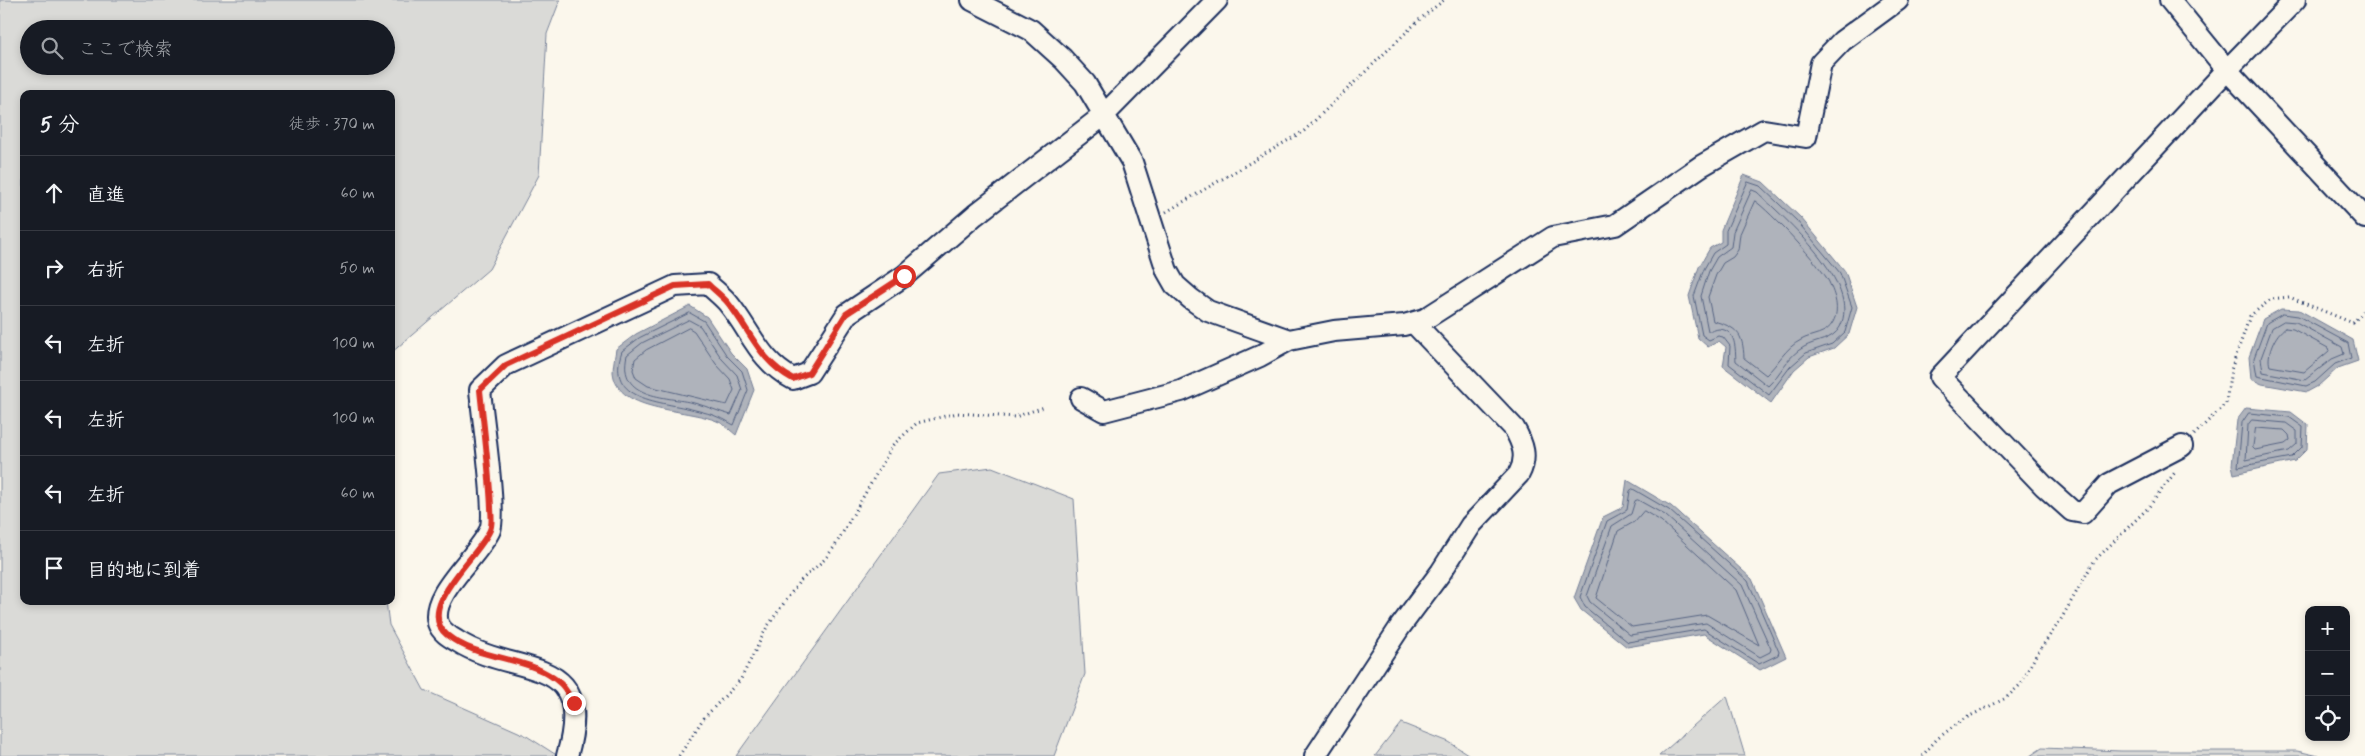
<!DOCTYPE html>
<html lang="ja">
<meta charset="utf-8">
<style>
:root{--surface:#171b24;--page:#242831;--text:#f1f3f6;--muted:#9ea1a6;--line:#363941}
body{margin:0;font-family:Mynerve,"Klee One",sans-serif;background:var(--page);color:var(--text)}
.controls{position:absolute;right:15px;bottom:15px;display:grid;overflow:hidden;border-radius:10px;box-shadow:0 2px 8px #0003}
.controls button{width:45px;height:45px;display:grid;place-items:center;padding:0;border:0;border-bottom:1px solid var(--line);background:var(--surface);color:var(--text);font:25px sans-serif}
.stop{position:absolute;width:15px;height:15px;margin:-11px;border:4px solid #d93025;border-radius:50%;background:#fff}
.stop.end{background:#d93025;border-color:#fff;box-shadow:0 1px 5px #0008}
.list{margin:0;padding:0;list-style:none}
h2{display:flex;justify-content:space-between;align-items:center;height:65px;margin:0;padding:0 20px;font-size:21px}
h2 small{font-size:16px;font-weight:400;color:var(--muted)}
.list li{display:grid;grid-template-columns:32px 1fr auto;gap:15px;align-items:center;box-sizing:border-box;height:75px;padding:0 20px;border-top:1px solid var(--line)}
.list b{display:block;font-size:19px;white-space:nowrap}
.list em{font-size:16px;font-style:normal;color:var(--muted)}
.icon{flex:none;width:28px;height:28px;fill:none;stroke:currentColor;stroke-width:2;stroke-linecap:round;stroke-linejoin:round}
.map{position:relative;flex:none;width:2365px;height:756px;overflow:hidden}
.search{position:absolute;background:var(--surface);box-shadow:0 2px 8px #0003;left:20px;top:20px;width:375px;height:55px;display:flex;align-items:center;gap:12px;box-sizing:border-box;padding:0 18px;border-radius:28px;color:var(--muted);font-size:19px}
.panel{position:absolute;background:var(--surface);box-shadow:0 2px 8px #0003;left:20px;top:90px;width:375px;height:515px;border-radius:10px}
.map>svg:first-child{display:block}
</style>
<div class="map">
<svg width="2365" height="756" viewBox="0 0 2365 756">
<rect width="100%" height="100%" fill="#fbf7ec"/>
<filter id="ink" filterUnits="userSpaceOnUse"><feTurbulence type="fractalNoise" baseFrequency=".02" numOctaves="2"/><feDisplacementMap in="SourceGraphic" scale="10" xChannelSelector="R" yChannelSelector="G"/><feConvolveMatrix kernelMatrix="1 2 1 2 8 2 1 2 1" color-interpolation-filters="sRGB"/></filter>
<g filter="url(#ink)">
<path fill="#dadad7" stroke="#7a849a" fill-rule="evenodd" d="M0 0H560L547 34 539 175 489 269 391 353V94H24V601H386L389 625 424 690 525 735 558 756H0ZM29 29H386V66H29Z
M992 467 1074 499 1085 674 1054 756H736L939 474Z
M1727 696 1745 756H1659Z
M1401 723 1449 742 1471 756H1375Z
M2042 748 2121 751H2297L2319 756H2030Z"/>
<path fill="#afb3bb" stroke="#747e96" d="M1744 175 1763 182 1801 218 1845 271 1857 307 1849 334 1834 348 1809 357 1794 370 1771 403 1723 366 1726 347 1719 341 1708 347 1698 338 1689 296 1699 267 1710 248 1721 242V230Z
M690 306 707 317 731 353 747 369 754 390 736 435C731 431 726 426 721 423 691 407 617 415 613 372 613 365 615 356 616 349L636 334Z
M2281 309 2299 310 2353 340 2358 361 2338 368 2318 386 2307 392 2262 384 2251 379 2249 357 2263 319Z
M2246 408 2291 412 2308 425 2307 449 2295 461 2234 474 2232 465 2237 420Z
M1627 480 1671 506 1752 579 1786 657 1760 670 1704 634 1627 647 1581 610 1574 598 1603 517 1623 507Z"/>
<g fill="none" stroke-linecap="round" stroke-linejoin="round">
<path stroke="#566483" stroke-width="1" d="M1748 182 1760 186 1797 221 1840 273 1852 307 1845 332 1832 344 1806 353 1790 367 1769 395 1729 364 1730 346 1723 337 1718 336 1709 340 1702 335 1694 296 1704 269 1713 253 1726 244V231Z
M1752 190 1757 192C1785 219 1862 284 1840 327 1832 341 1816 340 1804 347 1787 356 1781 374 1768 386L1736 361C1735 350 1737 330 1719 329 1715 329 1712 332 1708 331L1701 296 1709 271 1717 257 1731 247 1733 232Z
M1755 201C1770 211 1822 267 1829 282 1835 296 1840 309 1833 322 1827 335 1811 334 1801 340 1785 348 1778 364 1766 375L1744 358C1743 333 1737 327 1713 321L1708 297 1716 275 1723 263 1733 257 1738 250 1740 234Z
M690 313 704 321 727 356 742 371 748 390 734 425C729 423 725 419 720 418 712 414 703 412 695 410 662 401 604 402 622 351L639 338Z
M2283 314 2298 316 2348 343 2351 358 2335 364 2315 382 2306 386 2257 376 2254 358 2267 323Z
M689 320 700 326 722 359 737 375 742 390 731 415C719 412 707 406 694 403 665 396 617 399 627 355L642 343Z
M2284 321 2296 322 2342 347 2344 354 2332 359 2305 380 2263 372 2261 358 2272 328Z
M689 328 694 331 716 364 730 379 734 390 727 405 648 386 636 378 633 370 635 359 646 350Z
M2285 328 2293 329 2328 348 2329 351 2304 372 2270 366C2266 355 2275 334 2285 328Z
M2249 413 2289 417 2303 427 2302 447 2292 457 2238 467 2242 423Z
M2252 420 2286 423 2297 431V444L2289 451 2246 460 2248 425Z
M2256 428 2284 430 2289 435 2290 440 2285 444 2255 450 2253 448Z
M1633 489 1669 510 1748 581 1779 652 1778 655 1759 664 1704 629 1628 642 1585 607 1580 597 1607 521 1627 510 1630 491Z
M1638 500 1665 515 1742 585 1771 649 1770 652 1760 657 1706 623 1630 635 1590 602 1587 596 1612 526 1631 514 1635 501Z
M1644 511 1661 521 1736 590 1759 645 1707 615 1632 627 1596 598 1618 531 1634 522Z"/>
<defs>
<path id="street" d="M972 0 1031 30 1063 59 1085 83 1132 162 1167 271 1175 285 1191 299 1208 311 1289 340 1334 331 1404 325 1425 319 1553 237 1615 225 1701 166 1764 130 1806 137 1821 63 1842 41 1898 0
M2170 0 2227 70 2365 218
M1081 398 1104 411 1181 391 1260 356 1289 340
M2182 446 2109 484 2083 513 2072 511 2044 486 1940 377 2227 70 2295 0
M567 756C597 650 516 679 457 641 450 637 441 632 438 623 429 594 478 557 490 530 497 513 482 414 480 390L506 365 675 286 708 284C714 290 722 296 728 303 751 331 759 361 793 379L809 373 847 314 904 276 975 215 1104 115 1217 0
M1315 756 1400 627 1441 572 1471 525 1519 474C1528 457 1523 444 1514 428L1414 323"/>
</defs>
<use href="#street" stroke="#1b2f5e" stroke-width="24"/>
<path stroke="#1b2f5e" stroke-width="3" stroke-dasharray="1 4" stroke-linecap="butt" d="M1166 212 1304 131 1419 20 1444 0
M2194 435 2226 403 2231 370 2250 316 2271 299 2289 297 2353 323 2365 309
M679 756 703 719 741 679 767 627 799 582 825 559 835 546 893 445 917 423 957 413 1015 417 1044 407
M1922 756 1937 739 1962 720 2006 698 2021 684 2036 655 2060 621 2094 561 2148 508 2176 471"/>
<use href="#street" stroke="#fbf7ec" stroke-width="20"/>
</g>
</g>
<g fill="none" stroke-linecap="round" stroke-linejoin="round" filter="url(#ink)">
<path stroke="#d93025" stroke-width="6" d="M574 703C570 697 566 689 561 684 531 655 480 662 447 635 414 607 478 558 490 530 493 523 491 514 491 507 489 468 484 429 480 390L506 365 675 286 708 284C714 290 722 296 728 303 751 331 759 361 793 379L809 373 846 314 904 276"/>
</g>
</svg>
<div class="controls">
<button>+</button>
<button>−</button>
<button><svg class="icon" aria-label="locate" viewBox="0 0 24 24"><circle cx="12" cy="12" r="6"/><path d="M12 2v4M12 18v4M2 12h4M18 12h4"/></svg></button>
</div>
<div class="stop" style="left:904px;top:276px"></div>
<div class="stop end" style="left:574px;top:703px"></div>
<div class="search"><svg class="icon" aria-label="search" viewBox="0 0 24 24"><circle cx="10" cy="10" r="6"/><path d="M15 15l6 6"/></svg>ここで検索</div>
<section class="panel">
<h2>5 分<small>徒歩 · 370 m</small></h2>
<ul class="list">
<li><svg class="icon" aria-label="ahead" viewBox="0 0 24 24"><path d="M12 20V5M6 11l6-6 6 6"/></svg><div><b>直進</b></div><em>60 m</em></li>
<li><svg class="icon" aria-label="right" viewBox="0 0 24 24"><path d="M7 20v-9h11M14 6l5 5-5 5"/></svg><div><b>右折</b></div><em>50 m</em></li>
<li><svg class="icon" aria-label="left" viewBox="0 0 24 24"><path d="M17 20v-9H6M10 6l-5 5 5 5"/></svg><div><b>左折</b></div><em>100 m</em></li>
<li><svg class="icon" aria-label="left" viewBox="0 0 24 24"><path d="M17 20v-9H6M10 6l-5 5 5 5"/></svg><div><b>左折</b></div><em>100 m</em></li>
<li><svg class="icon" aria-label="left" viewBox="0 0 24 24"><path d="M17 20v-9H6M10 6l-5 5 5 5"/></svg><div><b>左折</b></div><em>60 m</em></li>
<li><svg class="icon" aria-label="arrive" viewBox="0 0 24 24"><path d="M6 21V4h12l-3 4 3 4H6"/></svg><div><b>目的地に到着</b></div></li>
</ul>
</section>
</div>
